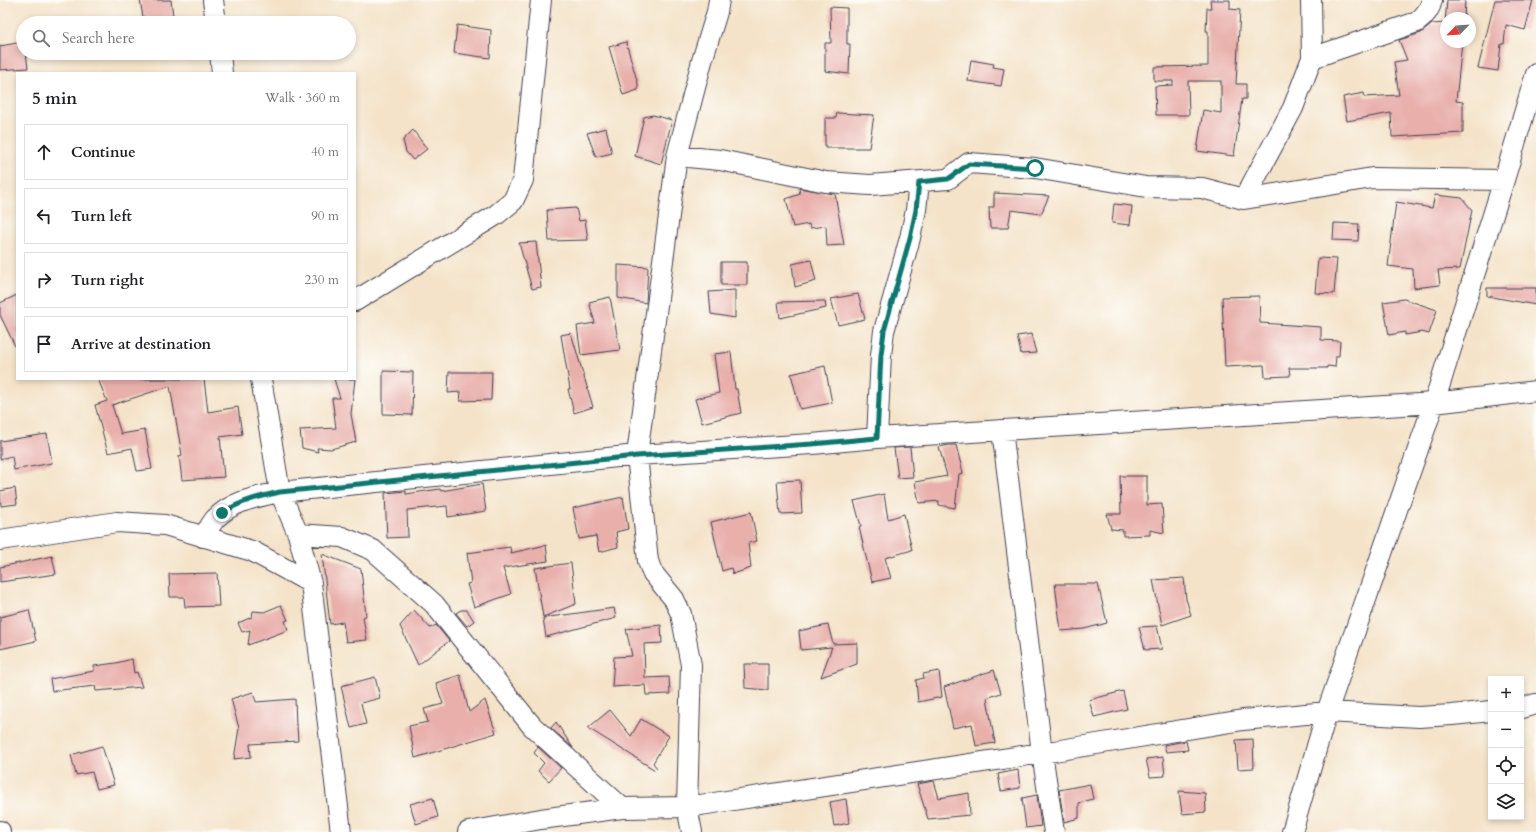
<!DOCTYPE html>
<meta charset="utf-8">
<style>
:root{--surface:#fff;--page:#f2f2f2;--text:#202124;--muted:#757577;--line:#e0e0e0}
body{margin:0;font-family:Cardo,serif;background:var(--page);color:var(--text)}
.controls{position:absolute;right:12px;bottom:12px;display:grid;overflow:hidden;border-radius:0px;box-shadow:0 2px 6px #0003}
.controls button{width:36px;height:36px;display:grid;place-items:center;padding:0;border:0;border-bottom:1px solid var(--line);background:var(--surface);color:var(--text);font:20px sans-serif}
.compass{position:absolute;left:1440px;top:12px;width:36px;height:36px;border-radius:50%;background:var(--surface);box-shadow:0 2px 6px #0003;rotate:245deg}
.stop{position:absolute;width:12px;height:12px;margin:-9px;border:3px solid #0f766e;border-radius:50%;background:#fff}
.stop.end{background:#0f766e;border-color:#fff;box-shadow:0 1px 4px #0008}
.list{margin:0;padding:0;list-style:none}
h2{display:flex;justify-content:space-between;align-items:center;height:52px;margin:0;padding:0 16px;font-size:17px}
h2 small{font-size:13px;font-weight:400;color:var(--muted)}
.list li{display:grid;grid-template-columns:26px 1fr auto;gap:12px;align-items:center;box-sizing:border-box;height:56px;margin:0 8px 8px;padding:0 8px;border:1px solid var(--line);border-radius:0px}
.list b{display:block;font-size:15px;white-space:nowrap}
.list em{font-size:13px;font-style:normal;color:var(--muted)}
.icon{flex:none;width:22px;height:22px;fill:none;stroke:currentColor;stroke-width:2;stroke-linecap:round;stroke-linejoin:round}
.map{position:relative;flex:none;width:1536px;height:832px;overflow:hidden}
.search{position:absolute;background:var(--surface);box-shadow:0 2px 6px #0003;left:16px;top:16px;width:340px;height:44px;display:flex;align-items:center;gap:10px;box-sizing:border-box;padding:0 14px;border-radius:22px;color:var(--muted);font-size:15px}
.panel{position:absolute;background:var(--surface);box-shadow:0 2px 6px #0003;left:16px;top:72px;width:340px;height:308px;border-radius:0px}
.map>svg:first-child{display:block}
</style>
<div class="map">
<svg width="1536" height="832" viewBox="0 0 1536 832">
<rect width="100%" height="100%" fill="#fdfcf7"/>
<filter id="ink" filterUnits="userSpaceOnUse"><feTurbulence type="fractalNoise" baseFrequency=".025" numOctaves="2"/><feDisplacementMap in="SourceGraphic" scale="8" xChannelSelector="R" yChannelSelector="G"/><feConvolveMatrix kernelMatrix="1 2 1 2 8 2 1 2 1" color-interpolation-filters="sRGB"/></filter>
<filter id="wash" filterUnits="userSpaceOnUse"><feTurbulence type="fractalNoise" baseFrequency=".012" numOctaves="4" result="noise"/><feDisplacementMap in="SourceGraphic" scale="16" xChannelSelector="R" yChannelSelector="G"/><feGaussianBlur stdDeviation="0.9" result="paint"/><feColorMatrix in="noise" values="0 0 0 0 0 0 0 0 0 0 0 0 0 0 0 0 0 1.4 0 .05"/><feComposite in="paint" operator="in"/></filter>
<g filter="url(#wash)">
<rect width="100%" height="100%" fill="#f4e3c9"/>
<g id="blocks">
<path fill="#e8afab" d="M140 0H171L174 23H144Z
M1210 0H1230V9L1240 10 1236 84H1246V99H1242L1234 156 1197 151 1203 110 1221 113V81H1188L1189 115H1156L1155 86 1173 85V81H1154V67L1208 66V31H1206L1207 8H1211Z
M1447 0H1465L1464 18H1446V42H1462L1456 101 1463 102V133L1392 137 1391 113 1347 121 1343 97 1364 93 1365 97 1399 95 1394 62 1407 60 1399 40 1421 33 1432 24 1445 23Z
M1495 0H1533L1525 30 1506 25 1504 44H1501L1498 71 1478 68Z
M830 7 847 8V44H850L849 74 825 71V43H831Z
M457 25 491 30 490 58 454 53Z
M23 42V53H26L28 68 0 70V46Z
M626 42 638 84V90L623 95 609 47Z
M971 60 994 64 993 67 1004 69 1001 86 968 81Z
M837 113 874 115 869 148H825V118H836Z
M653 115 672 120 661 164 635 156 644 117Z
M606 128 612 153 596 157 587 133Z
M413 130 427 149 413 160 406 152 403 140Z
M799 188 835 194 844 245 827 246 826 226 810 228 809 224 793 227 786 199 800 194Z
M994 193 1049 196 1041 214 1011 210 1008 228H990L989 207H994Z
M1435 195 1462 198 1472 210 1460 269 1438 270 1440 285 1414 288 1413 269 1388 266 1396 202 1432 208Z
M1114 204 1132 206 1130 225 1112 223Z
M576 208 579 221 585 220 588 240 549 241 547 210Z
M1334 223 1359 224 1358 241 1333 240Z
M536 242 541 287 532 289 519 243Z
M1318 258 1337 259 1334 294 1315 293Z
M811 260 816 281 795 287 792 264Z
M721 262H747V285H721Z
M618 265 648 267 646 303 618 298Z
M1487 288H1536V305L1487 296Z
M735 290V318L711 314 709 292Z
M858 294 865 319 838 325 831 299Z
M17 295V350L0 315V303Z
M1259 296 1260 323 1321 327V340L1340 341 1339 356H1336L1335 367 1327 366V368H1289L1290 376 1265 377 1264 365 1225 367 1222 297Z
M610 297 620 350 581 355 577 326 595 323 589 302Z
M1404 299 1437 310 1429 334 1422 332 1405 335V332L1389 335 1383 302Z
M825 301 826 308 780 318 778 302Z
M571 333 593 407 574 413 568 389H570L561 335Z
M1031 334 1036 353 1021 354 1017 336Z
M731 352 735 389H737L741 413 702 423 695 399 719 393 714 354Z
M825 366 832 403 800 409 791 374Z
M383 371 413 372 412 415 383 414Z
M449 372H492L491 400 460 401 461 392 448 393Z
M98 379H204L208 412 238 407 242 434 220 437 224 477 182 480 179 456 182 455 170 386 112 405 121 434 145 430 152 469 137 471 132 448 108 453 95 405 107 401Z
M334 379H355L351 414 356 442 331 449 317 448 318 452 302 448 300 430 336 428 332 398H340Z
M47 434 52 463 14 470 12 456 0 459V441Z
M949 445H956L963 473 959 474 955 508 939 505V501L919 503 915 482 947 476 939 447Z
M910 447 913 477 898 478 894 448Z
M1120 476H1147V505L1162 504 1164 533 1150 530V535L1123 536V530L1111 529 1107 514H1121Z
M800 480 802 513 780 514 777 481Z
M482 484 486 511 448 517 447 506 407 510 408 537 387 538 385 493 406 491V494L440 489 441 491Z
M15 488 17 504 1 506 0 491Z
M884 494 888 519 904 514 912 550 885 558 891 578 872 582 859 527 861 526 854 501Z
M623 497 628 529 616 532 618 547 599 552 596 536 579 539 573 508Z
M751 512 757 541 748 543 751 568 733 574 731 568 722 571 711 522Z
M546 545 548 561 503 568 511 594 474 607 467 584 471 583 467 553 510 547 511 553Z
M322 554 361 569 366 616 363 617 367 640 346 642 343 622 330 624Z
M52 556 56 574 0 582V567Z
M571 563 576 604 543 617 535 568Z
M217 573 219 606 185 607 184 597H170L169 574Z
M1184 578 1186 599 1191 615 1162 625 1153 580Z
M1055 584H1098L1107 623 1084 629 1061 631Z
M281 605 288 620 285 621 288 630 248 645 250 630 242 632 238 623 252 617 253 611 264 612Z
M614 608 616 618 546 637 543 618Z
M29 610 36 641 0 649V617Z
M414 610 430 628 436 625 449 641 418 665 400 626Z
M461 610H467L474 621 467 626 456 613Z
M661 625 662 643 644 644 645 678 669 677 670 694 646 695 645 685 612 687 614 657 632 656 626 629Z
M828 625 833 644 857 643V664L821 677 832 647 801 650 799 631Z
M1157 626 1162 649 1145 650 1139 627Z
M132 659 134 673 137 672 142 687 96 691 95 686 52 691 50 679 94 671V666L116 663Z
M744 664H768V690L745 688Z
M994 670 1001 693 987 698 995 743 976 746 972 724 953 728 944 687Z
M939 671 942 697 918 702 916 680 924 678 923 674Z
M460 675 469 712 485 700 496 733 415 758 409 726 428 722 424 709 443 704 436 683Z
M375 677 380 698 361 703 366 724 351 728 341 686Z
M1123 691 1127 709 1094 717 1089 700Z
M253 692 256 702 295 699 296 726H297L298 741 250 744 251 757 234 759 239 728 231 699Z
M610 710 631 736 641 719 669 736 653 763 657 768 655 770 588 728Z
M556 722 573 748 551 728Z
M1253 739 1254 768 1238 769 1236 740Z
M1186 741 1188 750 1166 752 1164 745Z
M102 746 114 785 97 789 92 772 76 775 71 755Z
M538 747 561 768 549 781 538 771 544 763 534 753Z
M1163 757 1165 776 1150 777 1146 759Z
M1018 770 1020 788 1001 791 998 774Z
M934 781 939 798 969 793 970 815 928 819 917 784Z
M1090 784 1093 799 1079 803V818L1064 822 1059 790Z
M1179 791 1205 793 1206 812 1182 814Z
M1037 795 1041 826 1026 828 1022 798Z
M433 798 438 817 416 824 410 804Z
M846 799 849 823 834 826 830 802Z"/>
</g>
</g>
<g filter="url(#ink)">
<use href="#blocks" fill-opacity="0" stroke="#423f50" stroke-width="1"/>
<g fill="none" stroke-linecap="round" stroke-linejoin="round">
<defs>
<path id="minor" d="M213 0 216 23
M220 53 222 73
M1312 58 1417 22C1425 16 1430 10 1432 0
M677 156 720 160 826 182 870 185 948 179 969 163 1035 168 1146 187 1202 188 1244 199 1372 178 1504 180
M1244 199 1293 108 1312 58 1311 0
M355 301 496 215 513 201 523 180 541 0
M261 379 280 492 298 534 311 583 341 832
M1002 430 1042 753 1054 832
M877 438 881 355 884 331 910 238 916 210 919 182
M298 534 342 537 373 550 434 604 532 726 622 808
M203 537C207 531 211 524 215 519 232 501 257 497 280 492L637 455 812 444 877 438 1434 403 1536 391
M0 540 117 522 165 525 252 551 311 583
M1521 708 1536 704
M0 831V832
M468 832 541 819 622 808 687 807 1042 753 1243 720 1327 712 1419 717 1452 715 1491 711
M692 832 687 807 691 665 681 614 674 599 652 572 648 561 637 455 677 156 702 61 717 12 719 0
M1292 832 1327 712 1434 403 1504 180 1536 74"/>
</defs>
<use href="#minor" stroke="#423f50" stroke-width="22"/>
<use href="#minor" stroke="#fff" stroke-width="20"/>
</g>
</g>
<g fill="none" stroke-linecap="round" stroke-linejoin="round" filter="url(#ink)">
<path stroke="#0f766e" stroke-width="5" d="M222 513C241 501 258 497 280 492L637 456 812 444 877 438 881 355 884 331 910 238 916 210 919 182 948 179 969 164 1035 168"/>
</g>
</svg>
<div class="controls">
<button>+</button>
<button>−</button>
<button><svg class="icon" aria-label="locate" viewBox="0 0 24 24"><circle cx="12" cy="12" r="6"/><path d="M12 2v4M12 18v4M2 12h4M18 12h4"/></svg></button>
<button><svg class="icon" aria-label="layers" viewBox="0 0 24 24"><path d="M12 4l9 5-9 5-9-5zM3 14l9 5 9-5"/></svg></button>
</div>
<svg class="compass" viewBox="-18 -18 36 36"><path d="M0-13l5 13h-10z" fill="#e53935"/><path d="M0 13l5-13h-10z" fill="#757577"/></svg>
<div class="stop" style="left:1035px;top:168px"></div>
<div class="stop end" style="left:222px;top:513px"></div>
<div class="search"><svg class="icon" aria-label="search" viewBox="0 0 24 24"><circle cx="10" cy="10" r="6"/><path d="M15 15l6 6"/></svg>Search here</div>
<section class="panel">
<h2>5 min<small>Walk · 360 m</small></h2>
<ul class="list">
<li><svg class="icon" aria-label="ahead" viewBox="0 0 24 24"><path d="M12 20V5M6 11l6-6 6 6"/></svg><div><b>Continue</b></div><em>40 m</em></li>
<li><svg class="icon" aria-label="left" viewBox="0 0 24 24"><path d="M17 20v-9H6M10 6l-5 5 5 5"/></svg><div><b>Turn left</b></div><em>90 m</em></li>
<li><svg class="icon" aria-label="right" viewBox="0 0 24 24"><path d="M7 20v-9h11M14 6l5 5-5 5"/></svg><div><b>Turn right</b></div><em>230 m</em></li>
<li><svg class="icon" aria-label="arrive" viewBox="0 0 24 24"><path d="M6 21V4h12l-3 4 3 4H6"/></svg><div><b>Arrive at destination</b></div></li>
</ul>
</section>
</div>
